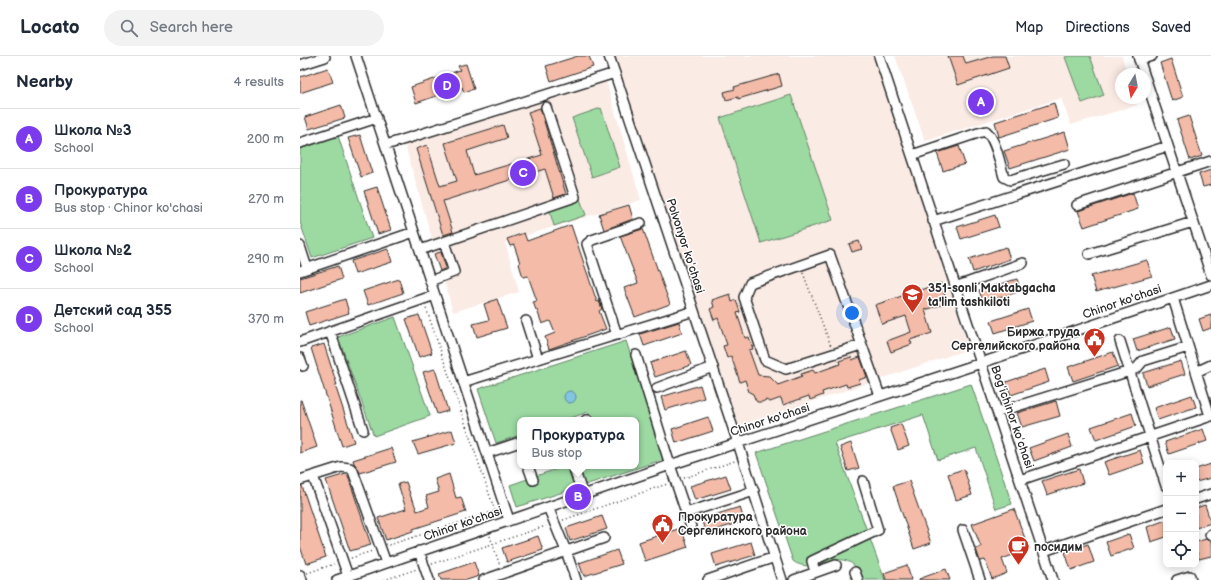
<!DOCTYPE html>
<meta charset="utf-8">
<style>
:root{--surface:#fff;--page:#f2f2f3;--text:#1f2937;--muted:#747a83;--line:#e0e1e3;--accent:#7c3aed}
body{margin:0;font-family:"Balsamiq Sans",sans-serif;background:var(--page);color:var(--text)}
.controls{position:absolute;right:12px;bottom:12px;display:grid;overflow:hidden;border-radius:8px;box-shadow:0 2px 10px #0003}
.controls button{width:36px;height:36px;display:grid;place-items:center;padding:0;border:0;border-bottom:1px solid var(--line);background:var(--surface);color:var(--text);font:20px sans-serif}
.compass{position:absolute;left:815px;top:12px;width:36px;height:36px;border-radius:50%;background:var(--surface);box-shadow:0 2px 10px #0003;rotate:190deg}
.you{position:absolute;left:552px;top:257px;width:14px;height:14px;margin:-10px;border:3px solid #fff;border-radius:50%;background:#1a73e8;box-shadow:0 0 0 6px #1a73e833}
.badge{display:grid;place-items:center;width:26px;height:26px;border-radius:50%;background:var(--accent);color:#fff;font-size:13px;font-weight:700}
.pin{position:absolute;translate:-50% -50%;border:2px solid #fff;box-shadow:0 1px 4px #0006}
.popup{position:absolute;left:217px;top:361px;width:122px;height:52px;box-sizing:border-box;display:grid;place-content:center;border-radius:8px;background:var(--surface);filter:drop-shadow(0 1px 3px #0005);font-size:13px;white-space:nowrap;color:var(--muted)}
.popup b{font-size:15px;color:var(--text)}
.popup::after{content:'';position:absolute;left:50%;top:100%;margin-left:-8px;border:8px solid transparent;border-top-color:var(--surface)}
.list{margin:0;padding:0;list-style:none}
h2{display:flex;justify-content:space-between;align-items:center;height:52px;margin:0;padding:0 16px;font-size:17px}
h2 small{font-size:13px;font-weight:400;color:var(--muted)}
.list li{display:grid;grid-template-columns:26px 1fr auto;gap:12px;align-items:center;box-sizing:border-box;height:60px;padding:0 16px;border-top:1px solid var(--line)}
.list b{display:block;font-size:15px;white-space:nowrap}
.list p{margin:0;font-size:13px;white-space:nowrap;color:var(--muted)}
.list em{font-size:13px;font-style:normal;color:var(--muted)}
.icon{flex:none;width:22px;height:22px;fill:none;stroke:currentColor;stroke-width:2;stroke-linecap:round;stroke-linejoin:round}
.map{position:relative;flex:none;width:911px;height:524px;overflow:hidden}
header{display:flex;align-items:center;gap:24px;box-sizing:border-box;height:56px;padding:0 20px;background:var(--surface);border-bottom:1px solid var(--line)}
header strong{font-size:19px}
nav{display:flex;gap:22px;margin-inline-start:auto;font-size:14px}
.search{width:280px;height:36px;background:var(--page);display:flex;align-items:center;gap:10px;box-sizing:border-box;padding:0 14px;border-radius:22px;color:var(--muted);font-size:15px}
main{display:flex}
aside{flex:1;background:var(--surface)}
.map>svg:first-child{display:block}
</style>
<header>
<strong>Locato</strong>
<div class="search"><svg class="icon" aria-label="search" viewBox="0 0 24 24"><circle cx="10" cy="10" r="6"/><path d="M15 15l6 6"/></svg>Search here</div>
<nav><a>Map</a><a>Directions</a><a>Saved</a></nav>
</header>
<main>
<aside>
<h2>Nearby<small>4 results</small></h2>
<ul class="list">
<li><span class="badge">A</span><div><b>Школа №3</b><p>School</p></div><em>200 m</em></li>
<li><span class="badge">B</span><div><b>Прокуратура</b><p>Bus stop · Chinor ko'chasi</p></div><em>270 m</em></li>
<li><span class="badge">C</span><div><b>Школа №2</b><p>School</p></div><em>290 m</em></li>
<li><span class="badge">D</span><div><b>Детский сад 355</b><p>School</p></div><em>370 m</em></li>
</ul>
</aside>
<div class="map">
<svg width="911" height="524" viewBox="0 0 911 524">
<rect width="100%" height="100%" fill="#fff"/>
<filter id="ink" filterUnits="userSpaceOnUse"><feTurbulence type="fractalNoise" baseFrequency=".025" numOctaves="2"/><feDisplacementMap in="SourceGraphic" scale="8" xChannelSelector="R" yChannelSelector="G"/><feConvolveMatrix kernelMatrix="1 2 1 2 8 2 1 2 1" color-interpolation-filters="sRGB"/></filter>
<g filter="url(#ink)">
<path fill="#fbebe5" d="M314 0H574L669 293 575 325 439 370Z
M595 0H822L827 18H821V42H835L837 49 771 69 761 42 625 85Z
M306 25 341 144 205 186 219 236 153 256 105 89Z"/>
<path fill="#9cdaa2" stroke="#648266" d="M769 0H790L804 39 782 47 765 1Z
M491 39 533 164 461 187 420 62Z
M301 52 320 111 292 121 272 62Z
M38 80 72 182 12 202 0 166V93Z
M280 143 286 159 254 170 249 153Z
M95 261 130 360 74 380 38 281Z
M326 285 365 403 217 451 210 429 265 410H336V364H291L288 356 265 364H220V379L196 387 178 333Z
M671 328 712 448 696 453 676 392 638 404 623 359 535 387 585 524H563C546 481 516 523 493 505L456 397Z"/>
<path fill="#83c4e3" stroke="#608799" d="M264 341a6 6 0 1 1 12 0a6 6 0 1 1-12 0Z"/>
<path fill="#f3bba8" stroke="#2b2b2b" d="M278 0H289L293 11 251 25 246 10Z
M648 0H663L666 8 693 0H705L709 12 658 29Z
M871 3 883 41 872 45 860 7Z
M166 8 174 33 164 36 162 31 116 47 111 31 160 14 158 10Z
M28 12 33 26 0 37V21Z
M479 18 482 30 438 43V41L426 44 424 36 435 33 434 31Z
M754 47 758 62 699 81 695 66Z
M41 49 45 62 9 73 5 61Z
M240 52 266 138 254 142 245 113 143 145 153 176 143 179 116 93 127 89 140 130 157 125 145 87 203 69 207 82 167 95 174 119 242 99 228 56Z
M889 60 902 100 890 104 877 64Z
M765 76 770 93 710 112 704 95Z
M60 79 72 117 61 121 48 82Z
M659 90 665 108 643 115 637 97Z
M911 114V129L903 131 899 118Z
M77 131 91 174 78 178 64 135Z
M833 137 838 153 784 171 778 155Z
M329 149 333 163 304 174 299 158Z
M695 159 699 171 661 183 657 171Z
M271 169 297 246 299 245 302 253 299 255 306 273 249 293 245 281 255 277 250 265 242 268 237 254H236L233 246 237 245 228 220 223 221 219 208 220 207 214 189 210 190 207 183 224 177 227 185Z
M343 173 370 248 335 261 324 232 338 227 320 180Z
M559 185 562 193 552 196 549 188Z
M706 191 710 203 673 216 669 203Z
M88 193 92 206 55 218 51 205Z
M141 196 146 212 140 215 134 198Z
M847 204 852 220 796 236 791 220Z
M38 210 42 223 0 237V222Z
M99 223 103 237 68 249 63 235Z
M717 223 721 235 683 247 679 234Z
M641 227 647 247 625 254 632 277 610 284 612 288 591 296 587 285 611 276 606 260 582 268 575 249Z
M430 238 432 246 436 244 440 256 437 257 445 282 449 281 453 293 449 294 458 319 469 320 478 329 502 320 501 318 513 314 515 317 540 308 539 305 551 301 552 304 560 301 567 321 559 324 560 327 547 331 546 328 522 336 523 339 510 344 509 340 483 349 481 342 470 346 466 344 462 346H457L455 343 453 338 449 336 445 324 440 326 431 300 427 302 423 290 427 289 418 262 414 264 410 253 414 251 412 244Z
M45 243 49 257 9 270 5 256Z
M197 243 207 272 177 281 173 268 189 264 184 248Z
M728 253 732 265 695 277 691 265Z
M119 259 132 297 119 301 106 263Z
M911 259V272L903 275 899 263Z
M379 266 382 277 344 290 340 278Z
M871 271 875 283 837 295 833 283Z
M24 288 37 329H35L54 386 42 390 11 292Z
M386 295 391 309 355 321 350 307Z
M813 296 818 310 773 325 768 311Z
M881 305 885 318 847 330 843 317Z
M135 313 148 355 137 358 123 316Z
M745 313 749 326 711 339 706 326Z
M400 329 404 342 365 354 361 341Z
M892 339 896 351 858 364 854 352Z
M0 344H1L17 391 0 397Z
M756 345 760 360 722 371 717 357Z
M832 357 836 370 796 384 791 371Z
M408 361 413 375 376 387 372 373Z
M601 368 609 390 598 394 590 372Z
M903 373 907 385 869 398 865 386Z
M152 374 156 387 118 398 113 386Z
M768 378 772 391 734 405 729 392Z
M551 387 559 412 548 415 540 391Z
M91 392 96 406 60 417 57 411 54 407 53 404Z
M840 394 844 407 809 419 804 406Z
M911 408V422L896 426V413Z
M664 413 672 439 656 444 648 418Z
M779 413 783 427 747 439 742 425Z
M46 418 48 420 71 489 50 495 26 424Z
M149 418 156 442 161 441 166 456 113 473V475L86 484 78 462 106 453 98 428 106 426 112 444H113L117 455 129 451 126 440 139 436 135 423Z
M426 419 431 433 395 444 390 430Z
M609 425 631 487 614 493 593 430Z
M0 430H2L26 501 6 508 0 490Z
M905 449 911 467 896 472V452Z
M440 451 444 465 406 477 401 463Z
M714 453 729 493 702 503 707 517 692 523 685 504 680 505 676 493 681 491 672 468Z
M302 460 307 473 270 485 266 472Z
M866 464V481L851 486 847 471Z
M381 472 388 491 345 505 339 486Z
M829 478 834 492 811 500 806 486Z
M238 480 243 494 207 506 202 492Z
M906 483 911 485V500L899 503 896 493V486Z
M451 486 455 499 416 511 412 498Z
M788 488 794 506 771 514 765 496Z
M317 494 322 508 284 520 279 507Z
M174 506 179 520 167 524H141L139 518Z
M607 509 611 524H586L584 517Z
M646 513 650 524H619V523Z"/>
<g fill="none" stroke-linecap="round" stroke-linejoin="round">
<defs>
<path id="minor" d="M56 0 209 464
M309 0 438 387 482 524
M579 0 753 524
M838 0 844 18
M839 4 852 0
M0 9 25 1
M845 21 911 219
M0 87 77 62
M86 89 315 17
M612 99 678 77 686 75C696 84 700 108 704 121L710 124 764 108
M777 149 911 105
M633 165 868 90
M0 190 7 212
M120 194 275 141 246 51
M789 198 893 166
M0 215 114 176
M130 225 154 216 144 186
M655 231 723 207
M873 242 910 360
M226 265 238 303
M30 275 63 374
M317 279 287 188 292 184 341 167
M820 285 866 430
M0 286 135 239
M561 289 486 313 465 304 444 241 450 227 530 199 580 340
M336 299 370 409 391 471
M0 302 3 310
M896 316 911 309
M163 326 394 255
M357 332 413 311
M698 356 830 315 837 312 843 305 888 291
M286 364H288
M187 397 220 386
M228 410 233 424
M273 410 283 439
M13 420 48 520
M0 424 41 411 50 412 53 415 86 507
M720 424 911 360
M896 443 911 438
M248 451 266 495 276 524
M386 457 454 435
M663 474 680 524
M910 479 911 478
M119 495 129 524
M744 495 866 453
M515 516 512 505 578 474 563 425
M555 516 558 524
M0 519 2 524
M37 524 370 409 681 307 911 229
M184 524 304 482
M408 524 475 501
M494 524 536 509
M877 524 890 520 891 524"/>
</defs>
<use href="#minor" stroke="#2b2b2b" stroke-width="12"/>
<path stroke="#2b2b2b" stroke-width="1.5" stroke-dasharray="1 3" stroke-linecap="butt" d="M503 217 531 290
M384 422 435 405
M263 464 367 428
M190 480 200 510
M89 489 195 455 126 252
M51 502 72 495
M132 508 246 470
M7 517 34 508
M84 524 117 513"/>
<use href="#minor" stroke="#fff" stroke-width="9"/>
</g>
</g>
<defs>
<symbol id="school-pin" viewBox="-11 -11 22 30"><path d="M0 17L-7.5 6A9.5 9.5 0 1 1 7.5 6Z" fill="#c8321e" stroke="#fff"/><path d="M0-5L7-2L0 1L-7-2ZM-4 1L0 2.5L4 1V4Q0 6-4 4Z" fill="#fff"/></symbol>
<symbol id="civic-pin" viewBox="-11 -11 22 30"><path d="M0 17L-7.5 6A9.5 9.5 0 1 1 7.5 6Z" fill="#c8321e" stroke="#fff"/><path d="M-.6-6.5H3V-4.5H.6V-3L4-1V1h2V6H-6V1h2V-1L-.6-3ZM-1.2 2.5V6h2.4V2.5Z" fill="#fff"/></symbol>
<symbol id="cafe-pin" viewBox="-11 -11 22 30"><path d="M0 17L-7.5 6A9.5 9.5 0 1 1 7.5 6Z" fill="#c8321e" stroke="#fff"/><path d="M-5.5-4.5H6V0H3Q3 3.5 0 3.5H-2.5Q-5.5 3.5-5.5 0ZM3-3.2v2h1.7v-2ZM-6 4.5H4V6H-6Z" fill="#fff"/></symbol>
</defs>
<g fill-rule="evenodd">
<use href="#school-pin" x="600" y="226" width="25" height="34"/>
<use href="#civic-pin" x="782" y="270" width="25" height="34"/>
<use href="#civic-pin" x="350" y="456" width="25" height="34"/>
<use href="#cafe-pin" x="706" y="478" width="25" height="34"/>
</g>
<g text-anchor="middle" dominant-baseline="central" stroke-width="3" stroke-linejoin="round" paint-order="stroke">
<g font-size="12" fill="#2b2b2b" stroke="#fff">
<text transform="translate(385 190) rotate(72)">Polvonyor koʻchasi</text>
<text transform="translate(822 246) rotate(-19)">Chinor ko'chasi</text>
<text transform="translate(712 361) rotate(71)">Bogʻichinor koʻchasi</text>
<text transform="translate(470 364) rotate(-18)">Chinor ko'chasi</text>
<text transform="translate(163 468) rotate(-19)">Chinor ko'chasi</text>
</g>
<g font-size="12" font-weight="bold" fill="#2b2b2b" stroke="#fff" text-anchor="start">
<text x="628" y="232">351-sonli Maktabgacha<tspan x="628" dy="14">ta'lim tashkiloti</tspan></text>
<text x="780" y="276" text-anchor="end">Биржа труда<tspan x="780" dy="14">Сергелийского района</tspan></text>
<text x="378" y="461">Прокуратура<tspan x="378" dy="14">Сергелинского района</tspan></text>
<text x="734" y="491">посидим</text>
</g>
</g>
</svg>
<div class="controls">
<button>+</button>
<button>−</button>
<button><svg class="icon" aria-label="locate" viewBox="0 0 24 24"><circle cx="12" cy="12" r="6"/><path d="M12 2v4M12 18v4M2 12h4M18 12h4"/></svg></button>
</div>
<svg class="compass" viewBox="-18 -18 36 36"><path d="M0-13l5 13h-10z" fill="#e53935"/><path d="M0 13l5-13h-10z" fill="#747a83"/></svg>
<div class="you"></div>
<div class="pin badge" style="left:681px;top:46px">A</div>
<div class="pin badge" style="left:278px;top:441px">B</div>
<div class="popup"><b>Прокуратура</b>Bus stop</div>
<div class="pin badge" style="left:223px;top:117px">C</div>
<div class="pin badge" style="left:147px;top:30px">D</div>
</div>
</main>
